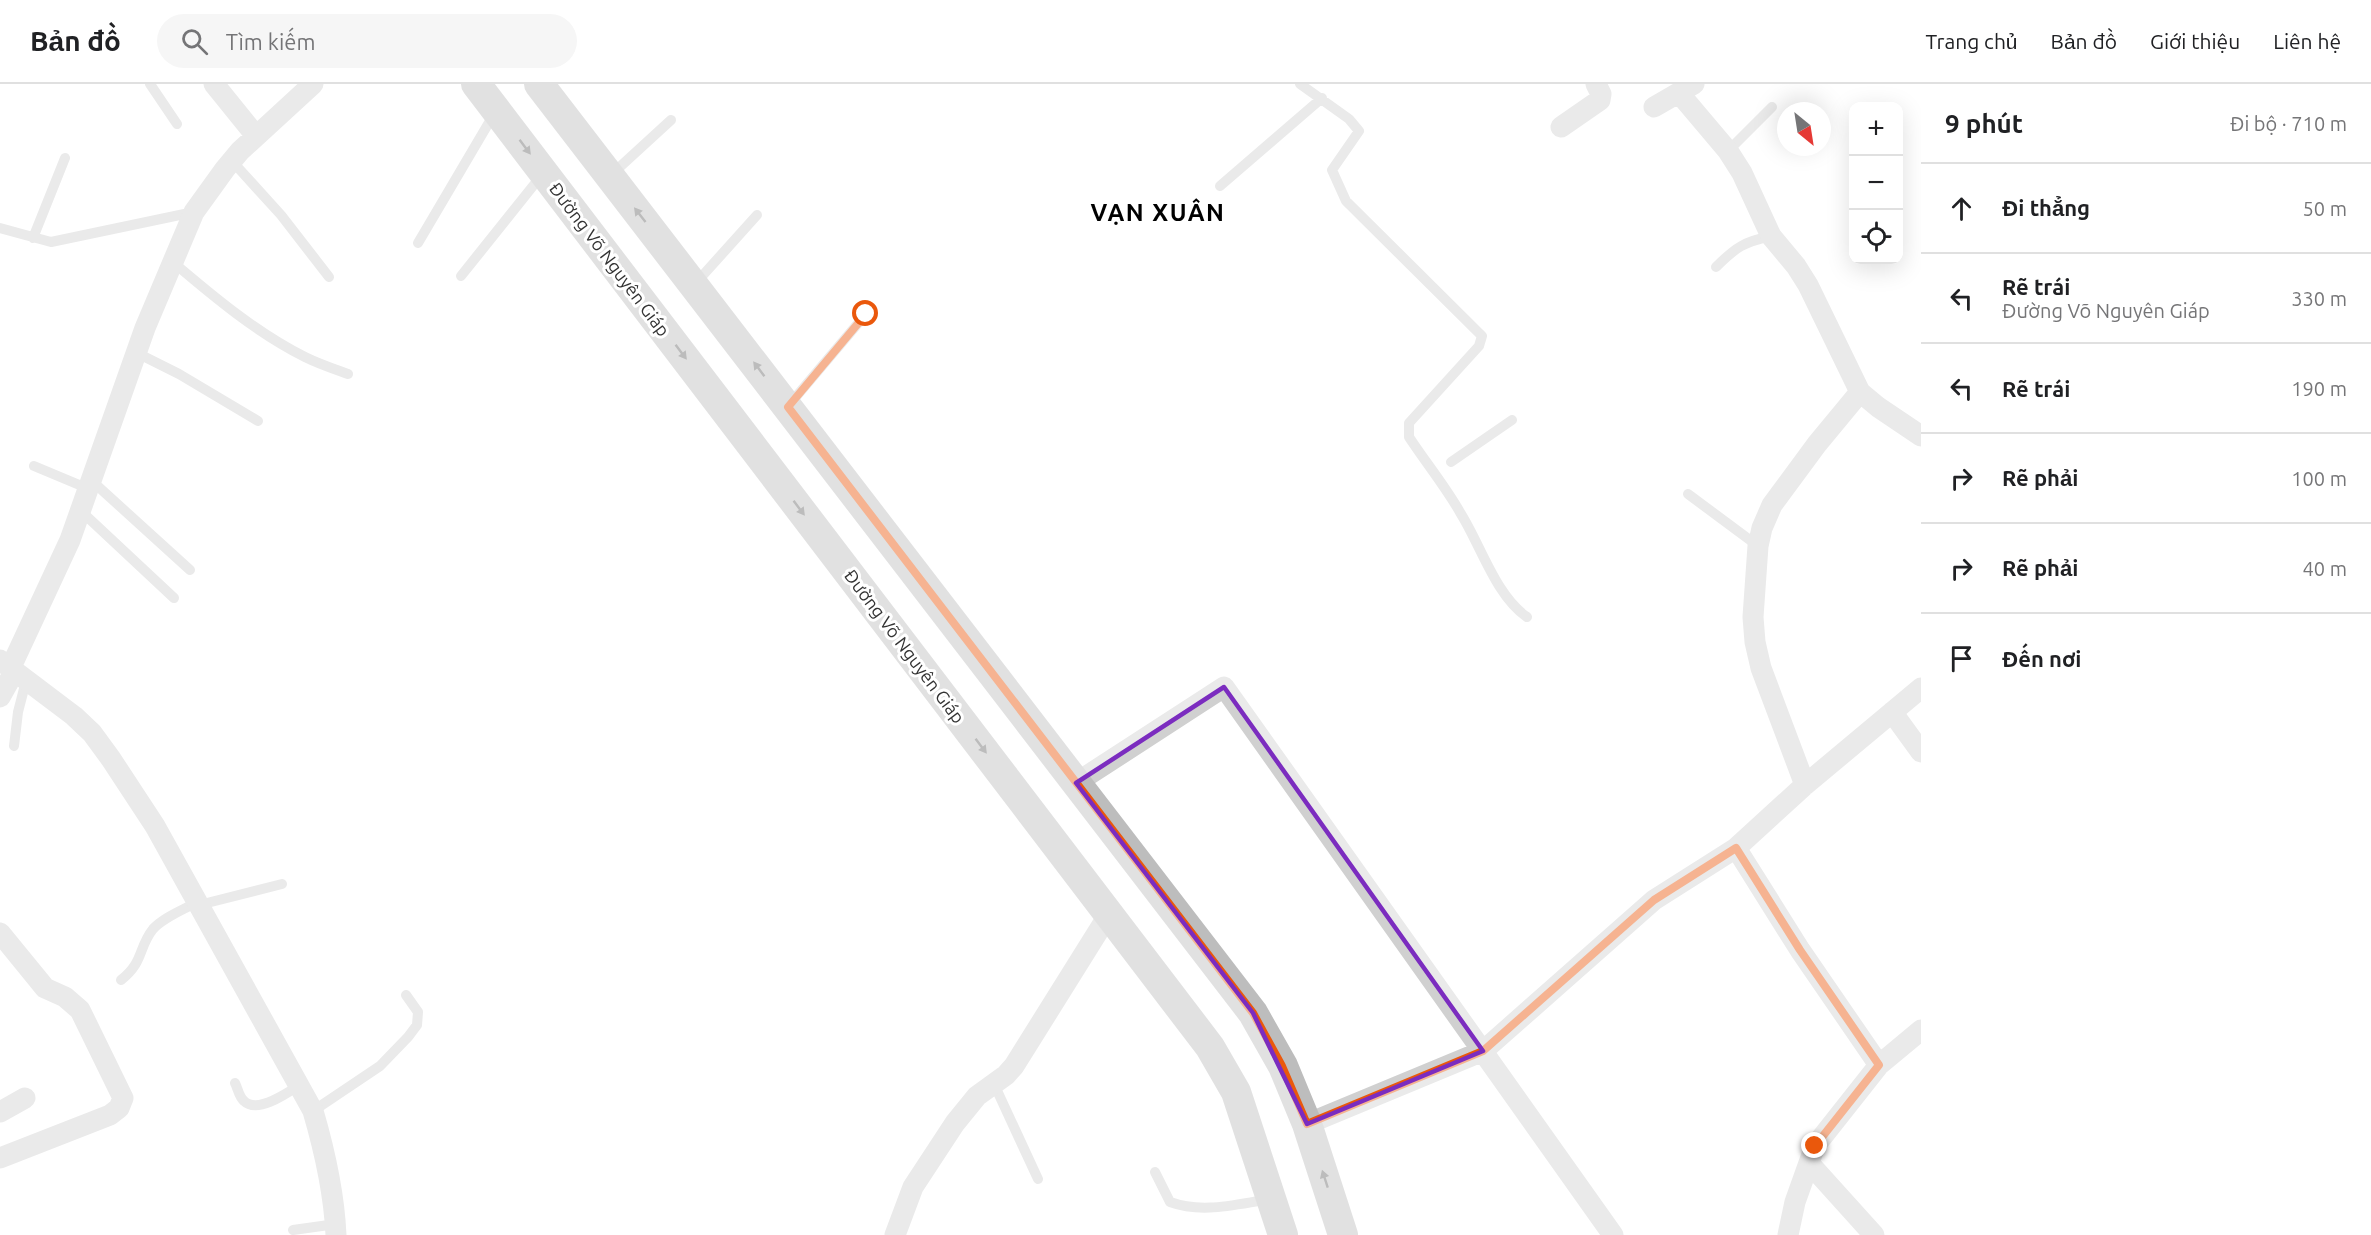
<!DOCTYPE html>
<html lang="vi">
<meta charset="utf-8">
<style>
:root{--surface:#fff;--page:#f6f6f6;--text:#202124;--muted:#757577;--line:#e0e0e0}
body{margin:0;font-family:Ubuntu,sans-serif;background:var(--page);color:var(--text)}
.controls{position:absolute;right:18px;top:18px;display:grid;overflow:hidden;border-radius:12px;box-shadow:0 6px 24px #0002}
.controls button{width:54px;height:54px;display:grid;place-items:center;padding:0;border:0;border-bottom:2px solid var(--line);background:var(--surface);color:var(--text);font:30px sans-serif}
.compass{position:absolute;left:1777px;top:18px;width:54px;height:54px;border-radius:50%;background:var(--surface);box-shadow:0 6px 24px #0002;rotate:150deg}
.stop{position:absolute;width:18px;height:18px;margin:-14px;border:4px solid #ea580c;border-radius:50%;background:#fff}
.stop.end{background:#ea580c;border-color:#fff;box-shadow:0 2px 6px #0008}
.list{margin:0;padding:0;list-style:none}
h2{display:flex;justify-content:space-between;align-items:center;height:78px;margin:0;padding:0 24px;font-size:26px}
h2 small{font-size:20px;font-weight:400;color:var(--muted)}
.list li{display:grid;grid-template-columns:39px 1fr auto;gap:18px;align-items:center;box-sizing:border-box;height:90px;padding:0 24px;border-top:2px solid var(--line)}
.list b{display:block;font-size:22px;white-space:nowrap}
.list p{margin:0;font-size:20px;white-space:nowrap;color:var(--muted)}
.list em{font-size:20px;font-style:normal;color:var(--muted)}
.icon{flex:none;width:33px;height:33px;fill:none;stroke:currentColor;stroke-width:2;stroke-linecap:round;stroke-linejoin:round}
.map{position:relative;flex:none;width:1921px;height:1151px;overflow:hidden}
header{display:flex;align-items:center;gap:36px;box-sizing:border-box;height:84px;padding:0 30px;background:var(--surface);border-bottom:2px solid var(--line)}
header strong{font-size:28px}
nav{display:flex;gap:33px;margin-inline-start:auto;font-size:21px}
.search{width:420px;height:54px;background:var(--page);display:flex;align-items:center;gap:15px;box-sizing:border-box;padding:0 21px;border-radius:33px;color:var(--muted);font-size:22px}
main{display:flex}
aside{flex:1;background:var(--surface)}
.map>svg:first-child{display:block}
</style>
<header>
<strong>Bản đồ</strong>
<div class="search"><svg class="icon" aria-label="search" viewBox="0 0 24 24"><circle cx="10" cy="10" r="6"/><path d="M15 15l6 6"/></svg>Tìm kiếm</div>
<nav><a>Trang chủ</a><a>Bản đồ</a><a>Giới thiệu</a><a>Liên hệ</a></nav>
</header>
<main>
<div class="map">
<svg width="1921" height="1151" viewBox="0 0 1921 1151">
<rect width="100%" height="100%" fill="#fff"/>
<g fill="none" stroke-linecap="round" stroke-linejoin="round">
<path stroke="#d0d0d0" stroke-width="10" d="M150 0 177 40
M1300 0 1349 35 1359 47 1332 86 1346 117 1482 252 1479 262 1409 339V353C1426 379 1446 403 1461 430 1481 462 1496 512 1527 533
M1728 67 1772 23
M232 77 281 131 329 193
M611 91 671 36
M1220 102 1322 14
M0 144 51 158 194 128
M33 154 65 74
M418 159 494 30
M174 179C214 213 257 249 305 273 319 280 334 285 348 290
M1716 183C1736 163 1744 158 1771 152
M461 192 541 92
M695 200 757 131
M137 269 179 290 258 337
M789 321 866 230
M1451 378 1512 336
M34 382 89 405
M92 397 190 486
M1688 410 1758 462
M81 427 174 514
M14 662 18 628 26 597
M199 821 282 800
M121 896C144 878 138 864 153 845 164 833 183 826 197 818
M235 999C238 1005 239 1013 244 1017 257 1030 286 1010 298 1002
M994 1000 1038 1095
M313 1027 380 982 408 953 417 941 418 928 406 911
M1155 1088 1170 1118C1203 1130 1236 1120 1271 1115
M293 1146 336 1140"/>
<path stroke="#d0d0d0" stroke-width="21" d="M214 0 256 52
M1679 9 1728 67 1742 89 1771 152 1796 182 1808 201 1860 308 1878 323 1921 352
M1654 23 1694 0
M1561 43 1600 16 1601 10 1596 0
M0 576 74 632 92 649 111 675 155 742 313 1027C325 1068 334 1108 336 1151
M10 585 70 456 145 244 194 128 225 85 240 67 313 0
M0 613 14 588
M1892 628 1921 668
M1076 699 1224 603 1613 1151
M1805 701 1761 584 1755 558 1753 533 1758 462 1762 444 1772 421 1817 360 1860 308
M1736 764 1800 866 1879 981
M0 849 45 904 65 913 80 926 123 1014 119 1024 110 1031 0 1074
M0 1028 25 1014
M1307 1040 1483 967 1654 816 1736 764 1805 701 1921 604
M1809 1079 1874 1151
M895 1151 913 1103 955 1039 977 1012 1006 991 1014 982 1109 830
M1788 1151 1795 1118 1815 1062 1879 981 1921 946"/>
<path stroke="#bdbdbd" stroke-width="30" d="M476 0 1210 963 1236 1008 1283 1151
M539 0 1253 929 1283 982 1307 1040 1343 1151"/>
</g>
<defs><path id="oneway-solid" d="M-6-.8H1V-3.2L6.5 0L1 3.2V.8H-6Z" transform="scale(1.5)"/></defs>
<g fill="#6a6a6a">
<use href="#oneway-solid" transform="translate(525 63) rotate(53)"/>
<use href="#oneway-solid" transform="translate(640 131) rotate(-128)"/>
<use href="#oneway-solid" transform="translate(681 268) rotate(53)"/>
<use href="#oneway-solid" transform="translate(759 285) rotate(-127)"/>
<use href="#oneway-solid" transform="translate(799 424) rotate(53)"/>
<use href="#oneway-solid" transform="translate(981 662) rotate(53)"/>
<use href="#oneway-solid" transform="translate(1325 1095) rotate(-108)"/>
</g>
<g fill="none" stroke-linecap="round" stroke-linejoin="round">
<path stroke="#ea580c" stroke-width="8" d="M866 230 788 323 1253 929 1282 982 1307 1040 1483 967 1654 816 1736 764 1800 866 1879 981 1815 1062"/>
</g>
<path d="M0 0H1921V1151H0ZM1224 603 1483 967 1307 1040 1253 929 1076 699Z" fill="#fff" fill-opacity=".55" fill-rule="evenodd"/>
<path fill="none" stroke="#7b2cbf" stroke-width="4.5" stroke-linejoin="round" d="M1224 603 1483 967 1307 1040 1253 929 1076 699Z"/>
<g text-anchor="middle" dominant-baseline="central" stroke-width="6" stroke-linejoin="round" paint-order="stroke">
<g font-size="18" fill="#333" stroke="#fff">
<text transform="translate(610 175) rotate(53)">Đường Võ Nguyên Giáp</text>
<text transform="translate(905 562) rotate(53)">Đường Võ Nguyên Giáp</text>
</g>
<g font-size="24" font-weight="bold" letter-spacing="1.5" fill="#000" stroke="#fff">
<text x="1158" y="128">VẠN XUÂN</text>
</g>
</g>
</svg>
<div class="controls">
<button>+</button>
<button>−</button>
<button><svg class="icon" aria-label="locate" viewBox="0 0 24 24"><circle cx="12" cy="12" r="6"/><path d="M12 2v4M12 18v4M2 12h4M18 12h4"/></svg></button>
</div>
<svg class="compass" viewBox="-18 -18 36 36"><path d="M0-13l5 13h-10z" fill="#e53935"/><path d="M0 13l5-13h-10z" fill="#757577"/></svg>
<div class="stop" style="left:866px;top:230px"></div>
<div class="stop end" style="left:1815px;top:1062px"></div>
</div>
<aside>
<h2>9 phút<small>Đi bộ · 710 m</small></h2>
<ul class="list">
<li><svg class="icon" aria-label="ahead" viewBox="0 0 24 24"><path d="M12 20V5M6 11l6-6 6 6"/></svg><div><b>Đi thẳng</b></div><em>50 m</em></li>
<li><svg class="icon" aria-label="left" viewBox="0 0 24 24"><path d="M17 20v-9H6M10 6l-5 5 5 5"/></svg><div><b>Rẽ trái</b><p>Đường Võ Nguyên Giáp</p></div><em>330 m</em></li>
<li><svg class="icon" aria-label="left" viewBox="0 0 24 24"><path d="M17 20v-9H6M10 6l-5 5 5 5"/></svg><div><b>Rẽ trái</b></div><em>190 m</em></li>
<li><svg class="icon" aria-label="right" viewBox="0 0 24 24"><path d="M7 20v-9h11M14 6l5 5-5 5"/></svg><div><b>Rẽ phải</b></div><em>100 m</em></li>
<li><svg class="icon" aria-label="right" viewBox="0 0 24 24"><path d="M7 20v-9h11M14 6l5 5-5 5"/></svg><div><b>Rẽ phải</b></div><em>40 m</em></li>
<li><svg class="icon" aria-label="arrive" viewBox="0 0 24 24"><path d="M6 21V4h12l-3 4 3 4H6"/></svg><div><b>Đến nơi</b></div></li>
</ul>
</aside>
</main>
